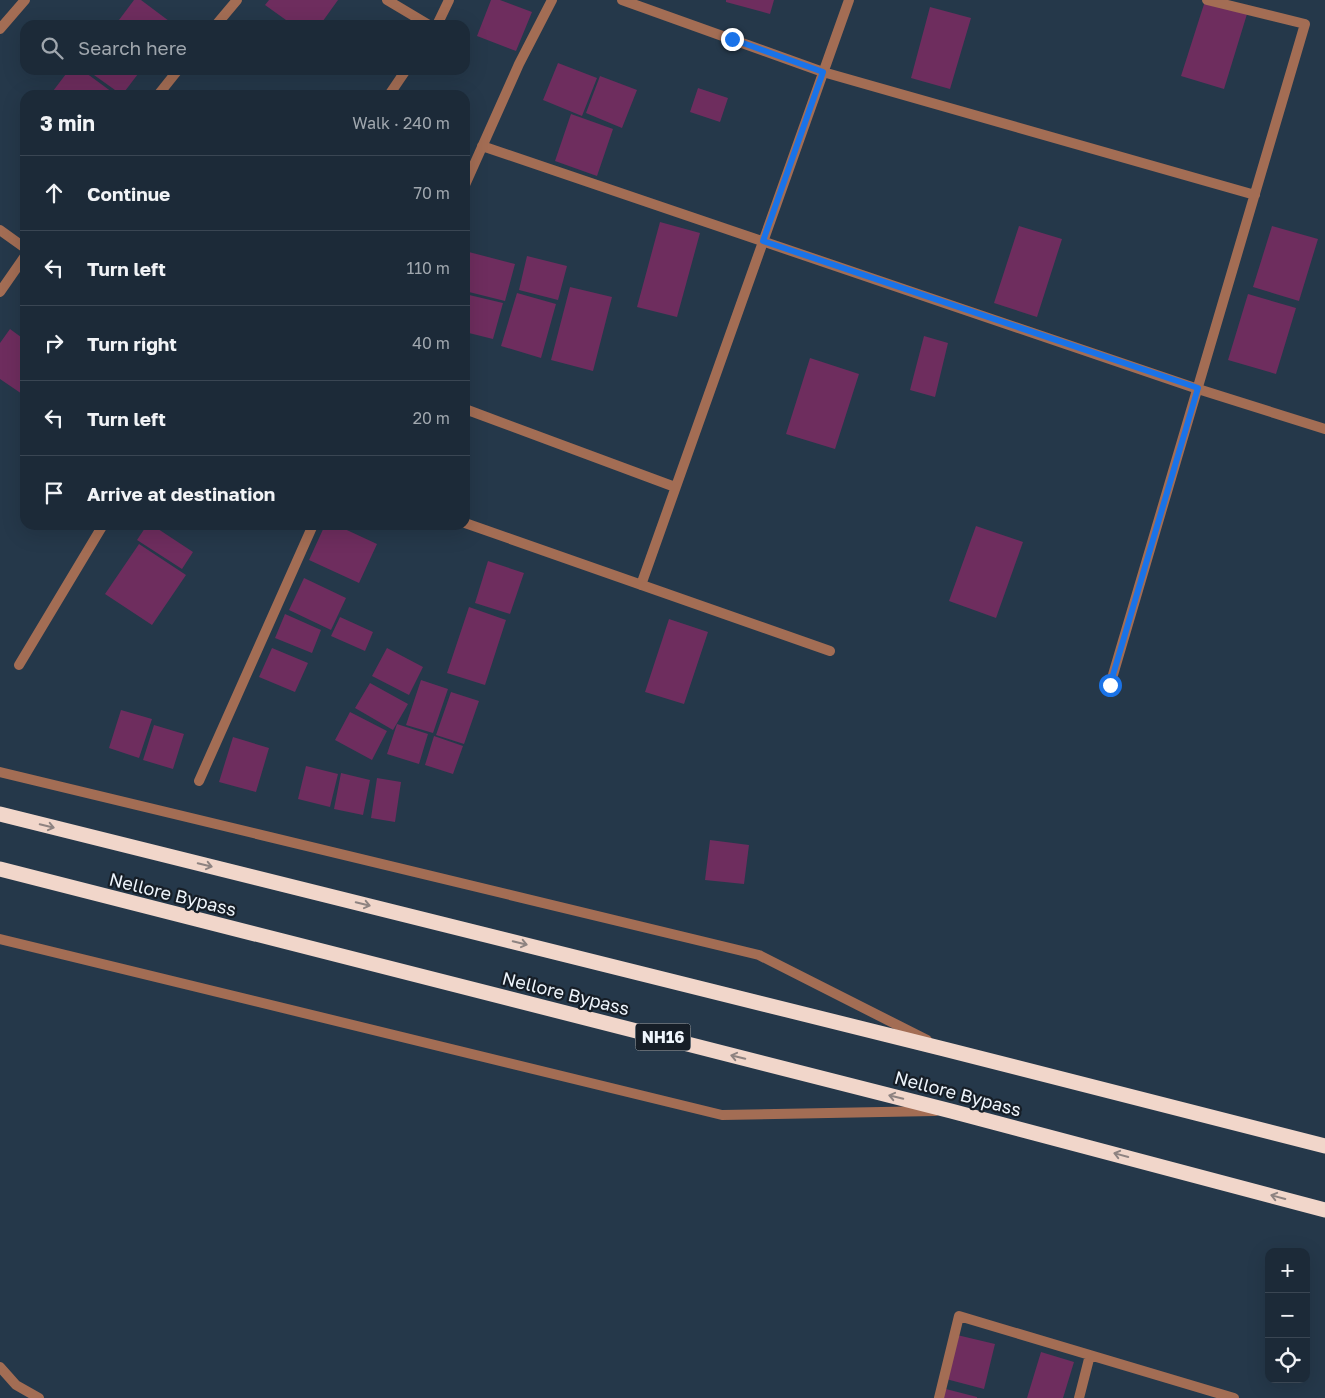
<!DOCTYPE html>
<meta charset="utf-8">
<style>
:root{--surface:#1c2a38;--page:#253240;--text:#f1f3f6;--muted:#a0a7ae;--line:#3a4653}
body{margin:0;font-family:"Golos Text",sans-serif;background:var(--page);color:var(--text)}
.controls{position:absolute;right:15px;bottom:15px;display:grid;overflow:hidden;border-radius:10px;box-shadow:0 5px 20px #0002}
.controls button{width:45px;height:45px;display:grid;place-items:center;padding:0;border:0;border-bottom:1px solid var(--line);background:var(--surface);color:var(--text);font:25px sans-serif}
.stop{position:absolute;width:15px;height:15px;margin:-11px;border:4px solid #1a73e8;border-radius:50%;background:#fff}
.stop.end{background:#1a73e8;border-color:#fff;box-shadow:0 1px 5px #0008}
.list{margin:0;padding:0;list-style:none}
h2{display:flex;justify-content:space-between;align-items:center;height:65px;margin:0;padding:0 20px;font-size:21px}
h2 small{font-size:16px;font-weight:400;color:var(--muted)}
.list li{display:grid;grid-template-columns:32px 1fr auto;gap:15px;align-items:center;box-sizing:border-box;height:75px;padding:0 20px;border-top:1px solid var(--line)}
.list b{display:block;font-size:19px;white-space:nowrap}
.list em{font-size:16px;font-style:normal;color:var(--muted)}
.icon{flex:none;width:28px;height:28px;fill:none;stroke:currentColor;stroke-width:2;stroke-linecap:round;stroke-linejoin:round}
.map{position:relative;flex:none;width:1325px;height:1398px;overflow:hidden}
.search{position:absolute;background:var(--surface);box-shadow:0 5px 20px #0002;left:20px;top:20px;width:450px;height:55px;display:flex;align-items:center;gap:12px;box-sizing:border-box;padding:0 18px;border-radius:15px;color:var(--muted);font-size:19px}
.panel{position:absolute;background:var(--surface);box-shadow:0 5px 20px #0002;left:20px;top:90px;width:450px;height:440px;border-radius:15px}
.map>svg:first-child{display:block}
</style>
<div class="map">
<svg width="1325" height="1398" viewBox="0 0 1325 1398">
<rect width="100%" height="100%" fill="#25384a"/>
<path fill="#6e2d5e" d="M134 0H141L169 21 166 25H118L116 24Z
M269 0H338L320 25H293L265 5Z
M491 0H500L532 12 516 51 477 36Z
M726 0H774L770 14 726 2Z
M1205 1 1247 14 1224 89 1181 76Z
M930 7 971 18 950 89 911 78Z
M558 63 597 78 582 116 543 100Z
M69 70H82L116 95H50Z
M87 70H141L122 95Z
M600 76 637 90 622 128 586 113Z
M698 88 728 98 720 122 690 112Z
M571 114 613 129 597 176 555 161Z
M660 222 700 233 677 317 637 307Z
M1019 226 1062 239 1037 317 994 303Z
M1272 226 1318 239 1299 301 1253 287Z
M465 251 515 264 505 301 465 291Z
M527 256 567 266 558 300 519 290Z
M570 287 612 297 593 371 551 360Z
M517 293 556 304 541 358 501 346Z
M465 294 503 303 493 339 465 332Z
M1248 294 1296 308 1276 374 1228 360Z
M10 329 25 340V396L0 379V343Z
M924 336 948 343 935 397 910 390Z
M810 358 859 374 835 449 786 434Z
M147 525H152L193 552 182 569 137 540Z
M325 525H336L377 544 359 583 309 560Z
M976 526 1023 542 996 618 949 601Z
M139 544 186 575 152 625 105 594Z
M488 561 524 573 510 614 475 603Z
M304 578 346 598 331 630 289 610Z
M469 607 506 620 485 685 447 673Z
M285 614 321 630 312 653 275 638Z
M340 617 373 632 365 651 331 636Z
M669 619 708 632 684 704 645 692Z
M272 648 308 663 295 692 259 677Z
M387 648 423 667 409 695 372 676Z
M421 680 448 689 433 733 406 725Z
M370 683 408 704 393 730 355 708Z
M451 692 479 701 464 744 436 735Z
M121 710 152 719 139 758 109 748Z
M350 712 387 731 372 760 335 740Z
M397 724 428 734 419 764 387 754Z
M154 725 184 734 173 769 143 760Z
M434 736 463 746 453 774 425 765Z
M233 737 269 748 256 792 219 782Z
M306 766 338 774 330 807 298 799Z
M341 773 370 780 363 815 334 809Z
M377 778 401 782 395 822 371 818Z
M710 840 749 845 744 884 705 880Z
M957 1335 995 1344 984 1389 946 1379Z
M1041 1352 1074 1362 1063 1398H1027Z
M942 1388 977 1397V1398H940Z"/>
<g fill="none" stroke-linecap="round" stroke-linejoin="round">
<path stroke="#a36d54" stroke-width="10" d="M387 0 429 25
M622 0 823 72 1255 195
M216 25 237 0
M437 25 449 0
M0 29 25 0
M158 95 178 70
M389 95 406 70
M482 146 1198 389 1325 429
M465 185 519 64 552 0
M0 230 25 248
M0 292 25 256
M465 409 675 487
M465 523 830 651
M641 585 849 0
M19 665 103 525
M1110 685 1305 24 1207 0
M0 772 759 955 927 1040
M199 781 313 525
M0 939 722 1115 935 1111
M0 1367 16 1385 39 1398
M939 1398 959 1316 1234 1398
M1079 1398 1090 1355"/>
<path stroke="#f1d6ca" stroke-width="15" d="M0 814 944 1049 1325 1146
M0 869 951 1111 1325 1210"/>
</g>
<defs><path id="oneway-shaft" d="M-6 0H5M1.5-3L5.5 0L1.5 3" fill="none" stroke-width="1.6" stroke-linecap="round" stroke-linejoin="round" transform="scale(1.25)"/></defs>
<g stroke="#8e8381">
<use href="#oneway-shaft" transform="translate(47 826) rotate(14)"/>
<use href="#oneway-shaft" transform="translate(205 865) rotate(14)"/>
<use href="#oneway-shaft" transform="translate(363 904) rotate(14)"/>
<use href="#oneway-shaft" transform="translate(520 943) rotate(14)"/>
<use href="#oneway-shaft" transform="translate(738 1057) rotate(-166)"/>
<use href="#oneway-shaft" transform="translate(896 1097) rotate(-166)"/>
<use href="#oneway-shaft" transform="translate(1121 1155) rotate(-165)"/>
<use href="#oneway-shaft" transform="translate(1278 1197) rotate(-165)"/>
</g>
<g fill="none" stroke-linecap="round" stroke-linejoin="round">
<path stroke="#1a73e8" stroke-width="6" d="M732 39 823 72 763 241 1198 388 1110 685"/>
</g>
<g text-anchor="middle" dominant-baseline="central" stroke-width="4.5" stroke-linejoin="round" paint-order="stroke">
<rect fill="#161e27" stroke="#adb4bc" stroke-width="1" x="635.5" y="1023.5" width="55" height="27" rx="4"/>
<g font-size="16" font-weight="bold" fill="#eef5fc">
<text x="663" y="1037">NH16</text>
</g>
<g font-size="18" fill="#eef5fc" stroke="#161e27">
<text transform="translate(173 894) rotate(14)">Nellore Bypass</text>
<text transform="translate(566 993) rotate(14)">Nellore Bypass</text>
<text transform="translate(958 1093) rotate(15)">Nellore Bypass</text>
</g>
</g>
</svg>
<div class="controls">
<button>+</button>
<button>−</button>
<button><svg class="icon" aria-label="locate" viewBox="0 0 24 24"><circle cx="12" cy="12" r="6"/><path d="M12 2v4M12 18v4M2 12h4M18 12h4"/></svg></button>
</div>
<div class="stop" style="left:1110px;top:685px"></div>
<div class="stop end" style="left:732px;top:39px"></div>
<div class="search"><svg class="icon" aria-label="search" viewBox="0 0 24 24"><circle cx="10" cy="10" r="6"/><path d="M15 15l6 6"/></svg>Search here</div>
<section class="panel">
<h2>3 min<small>Walk · 240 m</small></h2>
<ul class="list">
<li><svg class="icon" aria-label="ahead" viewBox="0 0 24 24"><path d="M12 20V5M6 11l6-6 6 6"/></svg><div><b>Continue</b></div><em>70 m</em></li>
<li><svg class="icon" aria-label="left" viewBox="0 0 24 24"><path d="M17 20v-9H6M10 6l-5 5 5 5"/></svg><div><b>Turn left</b></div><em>110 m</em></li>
<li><svg class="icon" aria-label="right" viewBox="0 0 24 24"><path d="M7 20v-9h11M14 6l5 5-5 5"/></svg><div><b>Turn right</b></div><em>40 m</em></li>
<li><svg class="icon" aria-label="left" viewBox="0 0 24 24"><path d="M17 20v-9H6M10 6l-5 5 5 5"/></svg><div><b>Turn left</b></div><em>20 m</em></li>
<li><svg class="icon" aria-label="arrive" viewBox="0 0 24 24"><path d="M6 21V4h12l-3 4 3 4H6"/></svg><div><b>Arrive at destination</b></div></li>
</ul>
</section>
</div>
